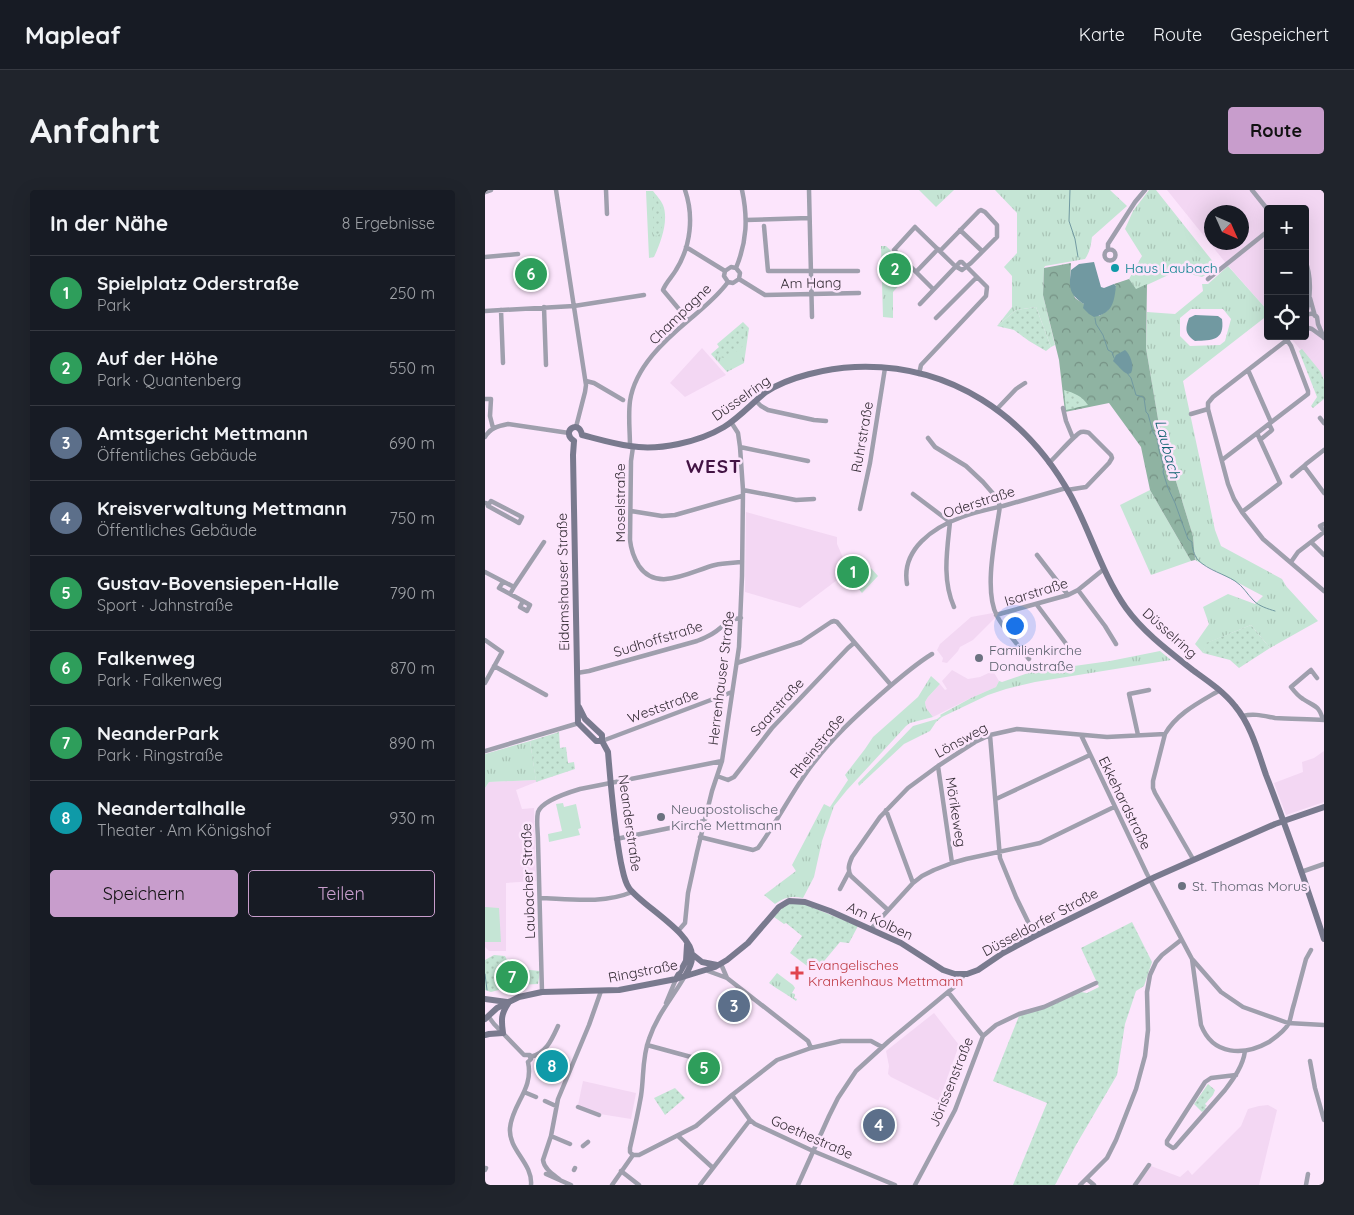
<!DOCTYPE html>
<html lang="de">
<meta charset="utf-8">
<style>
:root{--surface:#171b24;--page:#20242c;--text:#f1f3f6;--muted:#9ea1a6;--line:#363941;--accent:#c89dcc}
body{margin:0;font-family:Quicksand,sans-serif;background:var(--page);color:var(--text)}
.controls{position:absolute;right:15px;top:15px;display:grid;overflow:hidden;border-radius:5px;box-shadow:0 5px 20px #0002}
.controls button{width:45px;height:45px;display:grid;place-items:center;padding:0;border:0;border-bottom:1px solid var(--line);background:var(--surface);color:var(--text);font:25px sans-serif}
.compass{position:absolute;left:719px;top:15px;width:45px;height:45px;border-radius:50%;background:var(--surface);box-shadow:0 5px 20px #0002;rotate:135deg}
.you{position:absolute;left:529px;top:435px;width:18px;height:18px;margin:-12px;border:4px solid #fff;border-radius:50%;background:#1a73e8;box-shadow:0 0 0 8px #1a73e833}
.badge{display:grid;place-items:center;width:32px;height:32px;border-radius:50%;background:var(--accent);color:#fff;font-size:16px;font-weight:700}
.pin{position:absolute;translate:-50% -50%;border:2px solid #fff;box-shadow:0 1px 5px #0006}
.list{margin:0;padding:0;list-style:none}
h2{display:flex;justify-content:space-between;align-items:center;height:65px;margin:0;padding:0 20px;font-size:21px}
h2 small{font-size:16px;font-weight:400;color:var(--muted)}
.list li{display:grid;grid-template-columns:32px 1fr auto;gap:15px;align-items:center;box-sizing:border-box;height:75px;padding:0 20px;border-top:1px solid var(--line)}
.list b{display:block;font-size:19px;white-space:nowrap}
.list p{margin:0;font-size:16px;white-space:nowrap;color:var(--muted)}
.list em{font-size:16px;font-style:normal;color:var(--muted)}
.actions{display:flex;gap:10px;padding:15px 20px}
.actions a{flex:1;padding:11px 0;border:1px solid var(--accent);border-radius:5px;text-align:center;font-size:18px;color:var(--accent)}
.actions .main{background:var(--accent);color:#111}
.icon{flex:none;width:28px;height:28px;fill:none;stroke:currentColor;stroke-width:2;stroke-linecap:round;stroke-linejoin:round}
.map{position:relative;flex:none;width:839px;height:995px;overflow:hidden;border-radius:5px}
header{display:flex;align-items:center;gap:30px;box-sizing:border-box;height:70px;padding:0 25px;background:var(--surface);border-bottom:1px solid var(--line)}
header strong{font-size:24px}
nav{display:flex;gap:28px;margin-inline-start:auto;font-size:18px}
.intro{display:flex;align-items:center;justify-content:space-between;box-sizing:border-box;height:120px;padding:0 30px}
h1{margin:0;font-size:35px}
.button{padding:12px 22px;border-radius:5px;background:var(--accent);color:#111;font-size:18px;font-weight:700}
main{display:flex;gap:30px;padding:0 30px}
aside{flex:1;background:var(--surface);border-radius:5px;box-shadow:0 5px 20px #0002}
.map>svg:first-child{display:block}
</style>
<header>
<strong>Mapleaf</strong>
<nav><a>Karte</a><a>Route</a><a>Gespeichert</a></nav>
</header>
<div class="intro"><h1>Anfahrt</h1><a class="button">Route</a></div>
<main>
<aside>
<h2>In der Nähe<small>8 Ergebnisse</small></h2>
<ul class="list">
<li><span class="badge" style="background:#2e9e5b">1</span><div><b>Spielplatz Oderstraße</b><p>Park</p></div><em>250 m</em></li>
<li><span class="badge" style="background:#2e9e5b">2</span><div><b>Auf der Höhe</b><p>Park · Quantenberg</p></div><em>550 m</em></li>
<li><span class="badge" style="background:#5c6f8a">3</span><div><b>Amtsgericht Mettmann</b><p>Öffentliches Gebäude</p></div><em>690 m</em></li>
<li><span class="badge" style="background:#5c6f8a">4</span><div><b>Kreisverwaltung Mettmann</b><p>Öffentliches Gebäude</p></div><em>750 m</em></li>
<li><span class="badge" style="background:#2e9e5b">5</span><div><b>Gustav-Bovensiepen-Halle</b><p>Sport · Jahnstraße</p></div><em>790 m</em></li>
<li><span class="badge" style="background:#2e9e5b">6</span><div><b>Falkenweg</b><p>Park · Falkenweg</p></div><em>870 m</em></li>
<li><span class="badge" style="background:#2e9e5b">7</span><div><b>NeanderPark</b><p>Park · Ringstraße</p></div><em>890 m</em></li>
<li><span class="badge" style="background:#0f9aa8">8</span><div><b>Neandertalhalle</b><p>Theater · Am Königshof</p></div><em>930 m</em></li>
</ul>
<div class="actions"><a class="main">Speichern</a><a>Teilen</a></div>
</aside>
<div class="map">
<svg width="839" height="995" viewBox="0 0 839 995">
<defs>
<pattern id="grass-tufts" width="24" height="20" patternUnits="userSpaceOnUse" patternTransform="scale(1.25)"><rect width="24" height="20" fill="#c5e5d5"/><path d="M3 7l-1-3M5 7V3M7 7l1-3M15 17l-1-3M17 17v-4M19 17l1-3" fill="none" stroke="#aac5b7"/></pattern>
<pattern id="forest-crowns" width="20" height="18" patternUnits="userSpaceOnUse" patternTransform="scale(1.25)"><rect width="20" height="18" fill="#8fb3a2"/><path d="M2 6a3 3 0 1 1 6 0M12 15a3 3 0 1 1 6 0" fill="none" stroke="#769285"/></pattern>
<pattern id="park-dots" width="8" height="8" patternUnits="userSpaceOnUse" patternTransform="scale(1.25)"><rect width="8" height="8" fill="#c5e5d5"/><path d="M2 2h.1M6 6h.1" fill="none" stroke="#aac5b7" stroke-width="1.8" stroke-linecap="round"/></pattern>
</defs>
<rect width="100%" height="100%" fill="#fce5fc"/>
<path fill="#f3d7f3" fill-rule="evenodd" d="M682 0H839V188L804 146H820V19H783V121L740 72ZM726 22H756V52H726Z
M217 158 241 185 200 207 185 193Z
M261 322 352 347V354L364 381 315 418 260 402Z
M508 423 510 428 488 450 475 457 473 461 462 473 457 472 458 468 452 460 455 454 486 427Z
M467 480 483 489 495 487 508 481 514 491 511 497 486 508 448 527 441 518 440 512 443 507 455 494 460 500 462 499 457 491Z
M839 561V612L801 625 789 593 818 582 817 572 829 568Z
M51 590V592L31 600 37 619 49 618 51 691 21 693V761H4L0 757V598L4 592Z
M449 823 474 855 454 911 406 887 403 884 404 876 401 861Z
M98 891 151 903 146 929 115 924 93 915Z
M783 915 792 920 774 995H652L666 976 695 987 703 980 707 985 756 936 763 919 774 916Z"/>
<path fill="url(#grass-tufts)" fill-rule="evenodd" d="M434 0H469L451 17Z
M510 0H625L642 16 607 47C606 55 605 62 600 69L560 76 559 78 558 105 570 155 566 157 551 117 531 120 512 136 527 117V86L519 77 532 63V23Z
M664 0H671L733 78 717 87 692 81 651 100 644 89 657 66 640 39 648 21Z
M161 1H168C171 5 176 10 178 15 184 30 176 52 169 67L164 68Z
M396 56H401L427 81 408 102V128L398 127Z
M743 76 783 121V125L698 191 730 340 736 356 797 389 801 396 833 431 785 458 766 435 722 453 718 463 710 454 724 434 718 417 743 404 770 414 778 406 710 370 708 346 690 288 673 229 661 158 662 122 690 124 718 101 717 94H723ZM706 119H738L746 129 740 151 735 155 705 156 695 146V128Z
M258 132 264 138 259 173 242 182 226 164 234 157 232 154Z
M665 300 706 371 666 385 635 315Z
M675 461 686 470 550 492 521 499 503 505 457 527 451 532 445 541 419 554 374 596 373 593 428 536 452 529 456 526 455 525 486 508 511 497 514 491 517 492 546 482 625 471Z
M446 486 455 494 443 507 440 512 441 518 448 527 425 533 421 536 362 600 349 616 337 651 329 687 318 708C307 706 300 707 290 714L279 705 311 681 307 675 339 614 345 617 363 590 360 585 380 559 388 547 433 507Z
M45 551 51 590 4 592 0 598V564Z
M292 783 308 795 310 798 307 803 310 804 309 808 312 809 311 811C302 804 293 800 284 793Z"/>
<path fill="url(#forest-crowns)" d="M586 73 585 92 590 108 599 114 614 126 623 120 631 96 629 94 644 89 651 99 662 94 661 158 673 229 690 288 708 346 710 370 706 371 665 300 656 257 624 213 580 222 574 170 558 105 559 78Z"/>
<path fill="url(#park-dots)" d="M168 6 171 7C178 21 178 29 176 44L171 46 168 44Z
M404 65H406C415 73 426 84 411 93L408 92C402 84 401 74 404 65Z
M38 74H54V94H39Z
M551 117 566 157 561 161 544 151 529 140 512 136 531 120Z
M257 136 261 140 258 156 243 169 231 166 229 163Z
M817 159 835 181 839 190V209L828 218 826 216 832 207 814 161Z
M579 200C589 203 597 206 603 215L581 220Z
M766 435 785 458 754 478 745 470 718 463 721 453Z
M74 542 75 558 81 557 83 573 89 572 90 579 51 592 45 551Z
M311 713 319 714 373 736 364 753 355 752 330 782 305 763 317 746 301 733 299 734 289 727 301 714Z
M647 732 667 772 659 796 651 801 640 834 632 885 591 955 570 995H528L562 913 508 891 534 826 596 802 602 803 614 797 596 758Z
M9 765 20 766 24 774 35 779 55 781 53 794 32 795 6 802 0 800V770Z
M723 894 730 900 728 905 720 914 722 916 720 917 721 919 717 922 709 914Z
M190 898 200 908 180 925 169 908Z"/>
<path fill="#c5e5d5" d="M384 376 393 386 377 403 369 393Z
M78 613 79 617 91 614 96 638 93 639 95 645 64 652 63 644 77 641 71 614Z
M0 717 14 718 16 752H0Z"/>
<path fill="#7199a1" d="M609 72 616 97 619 98 629 94 631 96C629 112 628 123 609 127L604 124 598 118 599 114C583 104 584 96 586 80L594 74Z
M710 125 733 126 737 129C740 151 727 150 710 151 700 144 700 139 704 128Z
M640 160C645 164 650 176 646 183L643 184C637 182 633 175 628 171L631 165Z"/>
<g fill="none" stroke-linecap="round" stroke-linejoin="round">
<path stroke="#7199a1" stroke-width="1" d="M585 0 584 31 590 49 593 67
M610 128 611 134 618 145 623 160 627 162 629 168
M642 183 646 188 651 205 658 207 659 208 661 222 663 224 668 242 672 248 674 260 679 278 678 282 683 298 690 313 703 349 707 352C707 358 709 365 713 370 723 380 739 384 750 391 758 396 762 404 769 411 774 416 783 419 790 421
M0 784 2 800"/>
<path stroke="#9f9fad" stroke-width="4.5" d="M71 0 101 195 100 202 91 237
M121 0 122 24
M200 0C209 26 206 56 191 80 187 87 181 92 178 100L203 130
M324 0 327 127
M767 0 783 20
M0 2 6 0
M261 30 324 28
M279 36 283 81H373
M475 40 497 61
M201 57 240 81
M619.5 65a5.5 5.5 0 1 1 11 0a5.5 5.5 0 1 1-11 0Z
M623 60V54L650 12 660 0
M0 67 33 64
M820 70C827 87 826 109 820 126
M251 78C262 51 263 28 257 0
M431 82 453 59
M254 89 280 105 374 103
M723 89 783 41
M243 92 248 93 254 89 255 83 251 78
M243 92 239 86 240 81 246 77 251 78
M448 99 409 60 430 37 470 76 477 80 486 73 512 47V35L500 22 496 20 494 21 455 61
M825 108 830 126
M59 117 61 175
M16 120 18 173
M0 121 89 116 159 105
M820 126C824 123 829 123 832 127L833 134 839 148
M451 128 492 87
M820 137 827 139 838 147
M807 146 728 207 723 213V219L743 294 749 309 757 322 778 349 839 401
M763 180 786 232
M434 184 436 175 501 106 502 97 477 72H475L435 114
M101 191 109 193 138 210
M0 209H6L5 226 8 238
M271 211 276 216 283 220 329 230 341 231
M578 218 581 231 588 248
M512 219 531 199 540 193
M706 224 723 219
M835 228 839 233
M0 247C5 238 13 236 23 234L84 243
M443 248 450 257 481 276 498 292 511 307 515 316C511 345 498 400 512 426 520 441 533 455 544 469
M775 250 786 241 787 240 784 234
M145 257C145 241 143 226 145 211 150 177 180 150 205 129 218 118 232 107 243 92
M148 257 146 271 145 350C146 360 149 368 154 376 172 403 206 381 230 375 239 373 248 373 257 372
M255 257 323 271
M839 260 821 274 819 276 839 303
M737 270 823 204V201L806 156 802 150
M564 273C571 267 590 244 596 242 600 241 601 242 604 243L626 265 627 268 624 273 601 297 582 300
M807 286 819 276
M258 300 311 310 329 309
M428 304 465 332C462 361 457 390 469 417
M0 313 4 314 6 311 37 327 34 333 3 316 4 314
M375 319 385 273 400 178
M146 321 177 326 190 325 257 306
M757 322 795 293 772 243
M839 334 835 336 839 341
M826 352 839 365
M552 365 583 405
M806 372 813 362 839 342
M0 382 29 397 25 404
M18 392 14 398 38 411 35 417 42 421 45 415 38 411
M422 394C416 359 449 337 477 327 490 322 505 319 518 316 539 310 560 304 581 298
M29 397 59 352
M593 400 620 436 631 454
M552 415 585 459
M511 425 583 405 593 400 619 379
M0 450 17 462 0 493
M252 473 316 452 346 432 349 431 352 432 406 495
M9 476 61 505
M92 483 104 481 212 451C217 449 222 447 227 444 239 437 241 429 256 428
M832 488 826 480 806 497C809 501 813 506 818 509 830 517 834 515 838 530
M758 526C769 523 779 526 790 528 806 529 823 529 839 530
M505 545 515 668 531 707 550 746
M596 545 662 684 707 769 716 835C728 866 759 866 784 852 791 847 800 841 804 833 806 827 807 820 809 814 813 799 817 784 821 769L826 760
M653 545 644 504 664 500
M117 551 247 502
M0 561 94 533
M453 576 467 673
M232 586 243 590 249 587 287 538 363 458 369 453
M511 609 605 565
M401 620 428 693
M215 647 268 660 273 658C293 631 307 601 327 575 347 548 371 526 396 504 412 490 429 475 447 464
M131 649 219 631
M708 669 670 603 668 598V591L680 544C692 523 715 512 735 500
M816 682 839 674
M355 699 364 682
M55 708C84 709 119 714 147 702
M403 720 366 686C362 679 364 674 367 667L395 627 423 598 453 576 490 552 505 545 532 539 622 547 680 544
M386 739 428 693 437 686 449 680 467 673 481 669 555 653 629 617
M193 741 200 733 203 703 212 662 227 601 237 571 254 457 257 386 258 300 255 257 253 243 246 232
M708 770 736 802 758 817 803 833 839 835
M236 774 242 788
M223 781 242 788 323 851 326 858
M57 802 53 651C53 642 51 630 53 622 57 611 85 602 95 599L237 571
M463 802 498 846
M181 813 191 789
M3 826 9 834 39 865H45L46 869 43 872
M162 855 206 867
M45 867C61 864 67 849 73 836
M825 871 830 898 839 930
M43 872C49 899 27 914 25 938 23 960 48 973 46 995
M751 885 726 888 720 892 682 951V954L688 958 690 957 740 900C749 888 758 876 760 861
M39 902 51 907
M247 905 265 930 270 934 328 961 410 995
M60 911 71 916
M93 917 114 925
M66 946 85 954
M193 946 228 978
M98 956 103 952
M148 965H154L211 936 247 905 292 870 326 858 356 851H386L397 857
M148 965 145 962V958C149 941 153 923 156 906 159 887 157 867 164 849 172 825 188 807 200 786
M0 980 1 978
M89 980 90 978
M136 981 154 995
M61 984 86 995
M602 989 609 995
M75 990C69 985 59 979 58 970L66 946 73 909 104 835 116 801
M127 995 148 965
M215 995 265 930
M313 995 344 926 353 908 371 881 404 851 469 797 479 785
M430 995 470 920 498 846 511 835 534 824 559 817 611 793
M595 995 622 968 631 950 651 899 660 866 663 840 662 802 665 785 671 772 677 765 696 750
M650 995 664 975
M821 995 823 984"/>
<path stroke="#797a8e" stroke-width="6" d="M97 245C113 249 129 254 145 256 174 261 214 252 239 237 255 227 267 213 281 202 303 187 343 178 370 177 465 173 541 225 586 306 606 343 617 384 641 418 659 443 685 462 709 481 723 491 739 502 750 516 766 535 773 562 781 585 802 639 821 694 839 749
M89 251 88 265 93 533 111 551H117
M89 251C75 242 94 228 97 245
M94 517 100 529 117 545V551L123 562C126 599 129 636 136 673 138 681 139 691 144 698 157 716 210 744 207 768 207 774 203 781 200 786
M207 764 217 772 232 775
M191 789 201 771 202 755
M0 809 22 812
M0 829 12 818 34 807 57 802 134 800 191 789 230 777 242 770 263 753 294 717 304 711 320 712 345 721 416 753 458 780 470 784H482L493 780 518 763 550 746 670 687 790 634 839 617
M0 845 4 844 18 843C16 829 16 824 24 812"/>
</g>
<circle fill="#0f9aa8" stroke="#fce5fc" stroke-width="2" cx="630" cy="78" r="5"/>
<g fill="#6b7280" stroke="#fce5fc" stroke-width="2">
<circle cx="494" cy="468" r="5"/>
<circle cx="176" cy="627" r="5"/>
<circle cx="697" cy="696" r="5"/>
</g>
<path fill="#e0444e" stroke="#fce5fc" stroke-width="2" d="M309.5 775.5h5v5h5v5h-5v5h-5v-5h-5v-5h5z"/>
<g text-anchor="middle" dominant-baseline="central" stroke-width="5" stroke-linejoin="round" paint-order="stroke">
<g font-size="14" fill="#0d838f" stroke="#fce5fc" text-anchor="start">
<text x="640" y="78">Haus Laubach</text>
</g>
<g font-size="14" fill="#352d36" stroke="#fce5fc">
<text transform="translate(326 93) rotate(-1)">Am Hang</text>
<text transform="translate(195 124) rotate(-44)">Champagne</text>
<text transform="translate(256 208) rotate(-35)">Düsselring</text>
<text transform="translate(377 247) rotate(-80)">Ruhrstraße</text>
<text transform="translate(494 312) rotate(-18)">Oderstraße</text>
<text transform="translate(135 313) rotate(-90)">Moselstraße</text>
<text transform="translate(78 392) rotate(-91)">Eidamshauser Straße</text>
<text transform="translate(551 402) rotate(-17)">Isarstraße</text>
<text transform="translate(685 443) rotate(42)">Düsselring</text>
<text transform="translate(173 449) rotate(-17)">Sudhoffstraße</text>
<text transform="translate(236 488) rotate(-83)">Herrenhauser Straße</text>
<text transform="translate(178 516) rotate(-20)">Weststraße</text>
<text transform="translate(292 517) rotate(-48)">Saarstraße</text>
<text transform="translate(476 550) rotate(-29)">Lönsweg</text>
<text transform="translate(332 556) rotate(-51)">Rheinstraße</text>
<text transform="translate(640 613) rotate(64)">Ekkehardstraße</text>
<text transform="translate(471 622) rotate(81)">Mörikeweg</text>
<text transform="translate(145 633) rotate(82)">Neanderstraße</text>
<text transform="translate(43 691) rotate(-92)">Laubacher Straße</text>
<text transform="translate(395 731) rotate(25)">Am Kolben</text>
<text transform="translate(555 732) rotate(-28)">Düsseldorfer Straße</text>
<text transform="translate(158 781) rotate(-11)">Ringstraße</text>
<text transform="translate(466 892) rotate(-68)">Jörissenstraße</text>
<text transform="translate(327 947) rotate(24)">Goethestraße</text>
</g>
<g font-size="14" fill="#5b616d" stroke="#fce5fc" text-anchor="start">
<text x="504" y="460">Familienkirche<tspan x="504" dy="16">Donaustraße</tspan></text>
<text x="186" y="619">Neuapostolische<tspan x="186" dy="16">Kirche Mettmann</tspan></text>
<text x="707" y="696">St. Thomas Morus</text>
</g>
<g font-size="14" fill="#be3a42" stroke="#fce5fc" text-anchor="start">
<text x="323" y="775">Evangelisches<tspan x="323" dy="16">Krankenhaus Mettmann</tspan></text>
</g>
<g font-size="15" font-style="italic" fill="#0d616f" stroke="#fce5fc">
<text transform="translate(683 259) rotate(75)">Laubach</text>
</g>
<g font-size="19" font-weight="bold" letter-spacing="1" fill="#431344" stroke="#fce5fc">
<text x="229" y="276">WEST</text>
</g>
</g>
</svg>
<div class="controls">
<button>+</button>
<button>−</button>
<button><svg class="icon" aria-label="locate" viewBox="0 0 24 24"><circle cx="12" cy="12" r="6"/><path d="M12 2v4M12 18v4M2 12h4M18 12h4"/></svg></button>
</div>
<svg class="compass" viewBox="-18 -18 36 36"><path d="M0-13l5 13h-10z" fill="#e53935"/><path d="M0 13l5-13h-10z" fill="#9ea1a6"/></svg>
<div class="you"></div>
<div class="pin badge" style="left:368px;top:382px;background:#2e9e5b">1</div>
<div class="pin badge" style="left:410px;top:79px;background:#2e9e5b">2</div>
<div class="pin badge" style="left:249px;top:816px;background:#5c6f8a">3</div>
<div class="pin badge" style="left:394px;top:935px;background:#5c6f8a">4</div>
<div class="pin badge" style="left:219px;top:878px;background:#2e9e5b">5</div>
<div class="pin badge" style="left:46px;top:84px;background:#2e9e5b">6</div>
<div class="pin badge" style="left:27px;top:787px;background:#2e9e5b">7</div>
<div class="pin badge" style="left:67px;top:876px;background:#0f9aa8">8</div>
</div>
</main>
